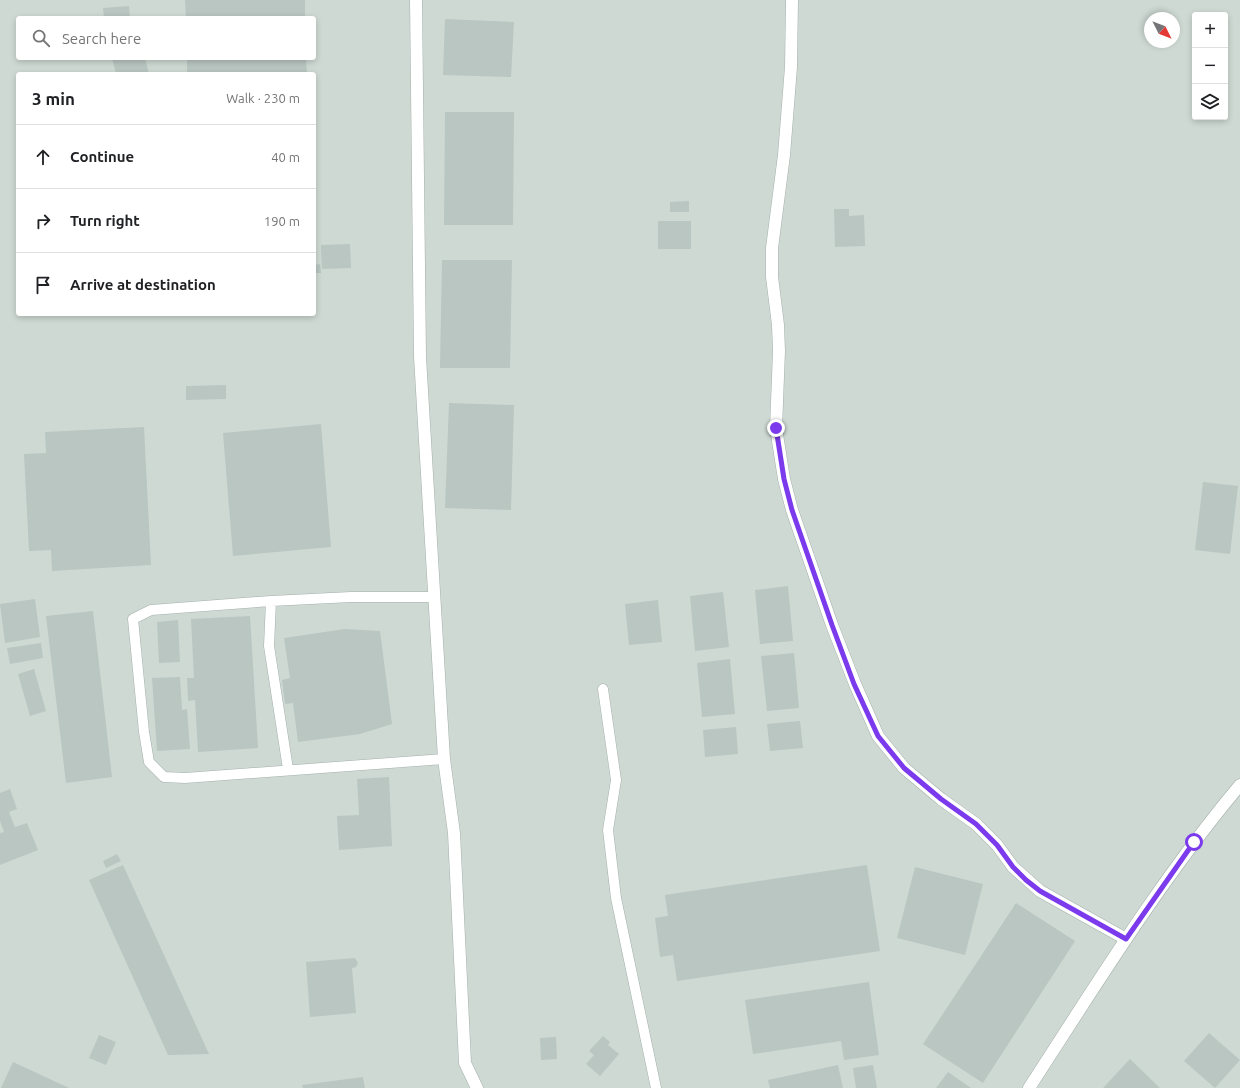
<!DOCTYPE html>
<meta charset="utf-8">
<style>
:root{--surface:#fff;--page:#f2f2f2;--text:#202124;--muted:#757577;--line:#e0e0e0}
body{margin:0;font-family:Ubuntu,sans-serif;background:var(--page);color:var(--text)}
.controls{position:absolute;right:12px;top:12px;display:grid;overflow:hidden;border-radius:4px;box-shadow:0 2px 6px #0003}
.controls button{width:36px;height:36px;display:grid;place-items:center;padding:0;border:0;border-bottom:1px solid var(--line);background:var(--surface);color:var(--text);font:20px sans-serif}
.compass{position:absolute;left:1144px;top:12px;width:36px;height:36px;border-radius:50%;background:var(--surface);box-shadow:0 2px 6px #0003;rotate:132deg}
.stop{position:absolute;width:12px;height:12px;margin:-9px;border:3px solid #7c3aed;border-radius:50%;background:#fff}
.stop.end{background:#7c3aed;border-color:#fff;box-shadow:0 1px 4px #0008}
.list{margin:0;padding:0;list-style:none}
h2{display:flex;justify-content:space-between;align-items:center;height:52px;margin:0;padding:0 16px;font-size:17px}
h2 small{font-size:13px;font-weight:400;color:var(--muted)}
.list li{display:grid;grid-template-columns:26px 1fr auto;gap:12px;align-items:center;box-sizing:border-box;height:64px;padding:0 16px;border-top:1px solid var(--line)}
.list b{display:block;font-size:15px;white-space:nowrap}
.list em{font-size:13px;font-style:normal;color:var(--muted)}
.icon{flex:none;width:22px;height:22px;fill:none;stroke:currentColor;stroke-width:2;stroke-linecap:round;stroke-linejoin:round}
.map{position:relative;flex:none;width:1240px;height:1088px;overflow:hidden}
.search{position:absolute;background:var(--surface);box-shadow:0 2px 6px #0003;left:16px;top:16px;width:300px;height:44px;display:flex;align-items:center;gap:10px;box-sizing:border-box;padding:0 14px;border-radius:4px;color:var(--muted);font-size:15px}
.panel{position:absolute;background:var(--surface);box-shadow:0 2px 6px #0003;left:16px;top:72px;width:300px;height:244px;border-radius:4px}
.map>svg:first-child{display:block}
</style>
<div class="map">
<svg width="1240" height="1088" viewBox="0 0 1240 1088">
<rect width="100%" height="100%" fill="#e0e9e5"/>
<path fill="#ced9d4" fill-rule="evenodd" d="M0 0H1240V1088H0ZM1195 15H1225V117H1195ZM18 18H314V58H18ZM1150 18H1174V42H1150ZM18 74H314V314H18Z"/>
<path fill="#b9c6c1" d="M185 0H305V18H186Z
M129 6 130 18H104L103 8Z
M445 19 514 22 511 77 443 75Z
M112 58H145L149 74H116Z
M187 58H306L307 74H187Z
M445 112H514L513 225H444Z
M689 201V212H670V202Z
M834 209H849V216L864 215 865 246 835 247Z
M658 221H691V249H658Z
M350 244 351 268 322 269 321 245Z
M442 260H512L510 368H440Z
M320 264 321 273H314V265Z
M226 385V399L186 400V386Z
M449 403 514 405 511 510 445 508Z
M321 424 331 547 233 556 223 433Z
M144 427 151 565 52 571 51 550 29 551 24 454 46 453 45 432Z
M1203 482 1238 486 1230 554 1195 550Z
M788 586 793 641 760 644 755 590Z
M723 592 729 647 695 651 690 596Z
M35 599 40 637 5 643 0 604Z
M658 600 662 642 629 645 625 604Z
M93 611 112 777 66 783 46 616Z
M250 616 258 748 198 752 195 700 188 701 187 678H194L191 619Z
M178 620 180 662 159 663 157 622Z
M345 629 380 631 392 724 360 734 298 742 293 703 285 704 282 680 290 678 284 638Z
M41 643 43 658 10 664 7 648Z
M794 653 799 708 767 711 761 656Z
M730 659 735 714 702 717 697 663Z
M34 669 46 711 30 716 18 674Z
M180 677 182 710 187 709 190 749 157 751 152 678Z
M800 721 803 748 770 751 767 724Z
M736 727 738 754 705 757 703 730Z
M389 777 392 846 339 850 337 816 359 815 357 779Z
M10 789 17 809 9 812 15 827 27 823 38 850 0 865V833L4 832 0 821V793Z
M117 854 121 861 106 868 103 861Z
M123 865 209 1054 168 1055 89 880Z
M867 865 880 951 677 981 673 955 660 957 655 918 668 916 665 895Z
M915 867 983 884 965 955 897 938Z
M1016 903 1075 941 983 1083 923 1044Z
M355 958 358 963 356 967 352 968 356 1013 310 1017 306 962Z
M869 982 879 1055 844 1060 841 1041 753 1054 745 1000Z
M1209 1033 1240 1060 1215 1088 1184 1061Z
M99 1035 116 1042 106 1065 89 1058Z
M603 1036 610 1042 608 1045 619 1054 600 1076 586 1064 594 1055 589 1051Z
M556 1037 557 1059 541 1060 540 1038Z
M1130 1059 1160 1088H1103Z
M13 1062 69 1088H1Z
M838 1065 843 1088H770L768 1080Z
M873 1065 877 1088H856L853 1068Z
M948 1072 971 1088H936Z
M363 1077 365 1088H303L302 1085Z"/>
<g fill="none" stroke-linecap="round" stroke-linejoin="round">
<defs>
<path id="lane" d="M271 601 151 610 133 619 144 732 149 762 164 777 185 778 444 759
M603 689 616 780 608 830 616 898 656 1088
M288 769 269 646 271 601 351 597H435"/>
<path id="street" d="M416 0 420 357 444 759 454 833 465 1063 477 1088
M792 0 791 67 784 155 772 248V277L778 325 779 351 776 428 784 479 792 510 832 625 855 684 878 736 904 768 941 799 976 824 997 845 1013 867 1040 891 1126 939
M1029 1088C1096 985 1161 879 1240 785"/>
</defs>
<use href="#lane" stroke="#a4b0ab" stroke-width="11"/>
<use href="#street" stroke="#a4b0ab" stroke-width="13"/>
<use href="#lane" stroke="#fff" stroke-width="10"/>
<use href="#street" stroke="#fff" stroke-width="12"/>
</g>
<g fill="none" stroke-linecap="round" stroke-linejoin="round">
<path stroke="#7c3aed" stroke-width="5" d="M776 428 784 479 792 510 832 625 854 684 878 736 904 768 941 799 976 824 997 845 1013 867 1026 880 1040 891 1126 939 1194 842"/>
</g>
</svg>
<div class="controls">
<button>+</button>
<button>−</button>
<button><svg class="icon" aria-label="layers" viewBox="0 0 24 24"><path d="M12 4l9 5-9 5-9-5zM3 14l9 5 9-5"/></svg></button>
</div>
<svg class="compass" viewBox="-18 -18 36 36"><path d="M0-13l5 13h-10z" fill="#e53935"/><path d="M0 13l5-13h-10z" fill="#757577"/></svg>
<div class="stop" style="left:1194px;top:842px"></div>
<div class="stop end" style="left:776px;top:428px"></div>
<div class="search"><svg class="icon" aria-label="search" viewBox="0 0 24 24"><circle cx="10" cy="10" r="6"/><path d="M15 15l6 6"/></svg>Search here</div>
<section class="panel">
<h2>3 min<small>Walk · 230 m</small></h2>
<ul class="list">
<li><svg class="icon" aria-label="ahead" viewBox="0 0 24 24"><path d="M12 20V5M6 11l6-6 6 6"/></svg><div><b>Continue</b></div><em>40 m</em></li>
<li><svg class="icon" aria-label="right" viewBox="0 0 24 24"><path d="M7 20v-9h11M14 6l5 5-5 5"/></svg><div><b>Turn right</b></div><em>190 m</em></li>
<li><svg class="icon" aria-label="arrive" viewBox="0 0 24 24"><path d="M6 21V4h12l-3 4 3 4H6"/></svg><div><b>Arrive at destination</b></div></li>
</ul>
</section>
</div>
